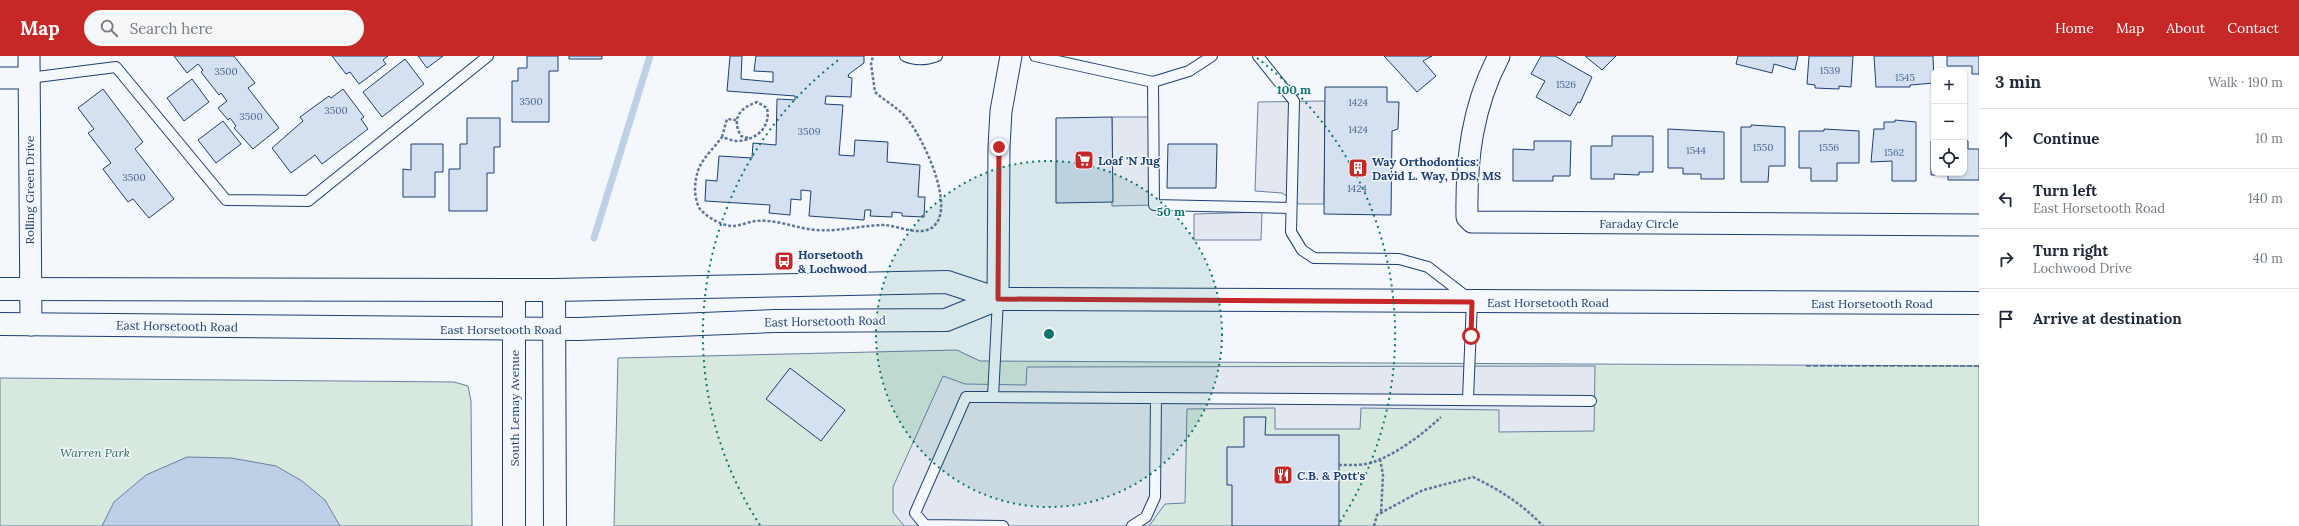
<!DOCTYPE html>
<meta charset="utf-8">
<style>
:root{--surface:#fff;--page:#f6f6f7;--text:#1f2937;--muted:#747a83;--line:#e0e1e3;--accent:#c62828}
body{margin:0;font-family:Lora,serif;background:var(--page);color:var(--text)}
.controls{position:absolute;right:12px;top:12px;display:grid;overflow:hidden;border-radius:8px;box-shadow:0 1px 3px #0004}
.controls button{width:36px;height:36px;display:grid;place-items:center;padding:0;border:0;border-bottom:1px solid var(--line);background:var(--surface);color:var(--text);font:20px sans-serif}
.stop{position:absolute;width:12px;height:12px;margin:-9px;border:3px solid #c62828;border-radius:50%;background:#fff}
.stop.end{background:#c62828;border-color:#fff;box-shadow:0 1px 4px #0008}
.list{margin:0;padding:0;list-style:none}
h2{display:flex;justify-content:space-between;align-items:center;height:52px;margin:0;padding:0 16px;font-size:17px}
h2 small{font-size:13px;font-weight:400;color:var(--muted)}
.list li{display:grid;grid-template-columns:26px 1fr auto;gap:12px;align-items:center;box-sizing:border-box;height:60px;padding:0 16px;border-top:1px solid var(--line)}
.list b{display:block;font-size:15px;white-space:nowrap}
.list p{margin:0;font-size:13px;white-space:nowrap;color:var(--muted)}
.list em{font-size:13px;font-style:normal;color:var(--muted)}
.icon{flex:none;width:22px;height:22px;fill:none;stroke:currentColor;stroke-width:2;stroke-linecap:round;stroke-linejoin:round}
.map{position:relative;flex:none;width:1979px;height:470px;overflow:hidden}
header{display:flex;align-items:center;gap:24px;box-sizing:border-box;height:56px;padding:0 20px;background:var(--accent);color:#fff}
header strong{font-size:19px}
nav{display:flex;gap:22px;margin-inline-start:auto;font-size:14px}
.search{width:280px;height:36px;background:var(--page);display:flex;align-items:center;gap:10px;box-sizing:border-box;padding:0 14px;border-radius:22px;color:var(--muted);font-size:15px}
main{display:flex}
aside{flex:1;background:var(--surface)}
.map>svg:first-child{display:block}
</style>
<header>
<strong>Map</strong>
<div class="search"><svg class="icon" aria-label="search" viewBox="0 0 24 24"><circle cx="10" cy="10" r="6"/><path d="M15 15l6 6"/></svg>Search here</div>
<nav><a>Home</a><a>Map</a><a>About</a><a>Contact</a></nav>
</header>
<main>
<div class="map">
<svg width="1979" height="470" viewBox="0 0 1979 470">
<rect width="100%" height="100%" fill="#f4f7fb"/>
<path fill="#d7e8df" stroke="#687fa3" d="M957 294 980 305 1979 310V470H614L618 302Z
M0 322 454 326 468 330 471 345 472 470H0Z"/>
<path fill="#e3e8f0" stroke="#687fa3" d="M1325 45 1324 148H1299L1282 137 1255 135 1258 46Z
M1112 61H1153L1154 149 1112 150Z
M1262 156 1261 184H1194V158Z
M1595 310 1594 375 1499 376V354L1361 352 1360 373H1275V352L1187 353 1185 447 1165 448 1149 470H904L893 456V431L943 320 965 328 1026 329 1027 311Z"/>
<path fill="#bed0e5" stroke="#687fa3" d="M187 401 231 402 276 410 302 425 325 444 340 470H102L114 446 146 419Z"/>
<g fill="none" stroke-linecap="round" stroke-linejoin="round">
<path stroke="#bed0e5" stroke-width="7" d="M594 182 650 0"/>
</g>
<path fill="#d5e0f0" stroke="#1d3f73" d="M174 0H234L255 27 248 32 279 72 253 93 234 72 236 70 230 62 228 64 218 52 227 45 221 37 219 39 201 16 203 14 198 8 187 17Z
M332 0H388L383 4 386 8 359 28 350 16 346 18Z
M418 0H443L427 12Z
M527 0H558V15H549V66H512V25H518V12H527Z
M569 0H602V3H569Z
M730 0H742L741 23 773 26V16L754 15 756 0H864V7L849 18 848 21 852 22 851 41 826 40 825 48 843 49 839 99 854 100 855 84 888 86 887 106 920 109 918 141H925L924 161 902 160V157L892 156V161L870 160 871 154H865L864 164 809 160 811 135 801 134V144L791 143 790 159 769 157 770 149 705 145 706 124 717 125 719 100 752 102 753 87 776 89 777 43 795 44V40L727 35Z
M1384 0H1432L1423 5 1436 20 1417 36Z
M1541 0H1555L1592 21 1580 47 1578 46 1570 60 1536 41 1545 25 1531 18Z
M1585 0H1616L1602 14Z
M1738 0H1798L1795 14 1774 8 1772 17 1736 8Z
M1809 0H1853L1851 31 1839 30V33L1815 32V29L1807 28Z
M1874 0H1933L1934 27 1910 29V31H1876Z
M1947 0H1979V18H1972V10H1947Z
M405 3 424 28 382 61 363 36Z
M192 23 209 46 184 65 167 42Z
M1325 31H1387V46H1399L1398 73 1392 75 1391 159 1324 158Z
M103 33 143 86 135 93 174 143 149 162 133 143 128 146 103 113 111 107 88 77 94 73 78 52Z
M343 33 364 61 361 63 368 73 322 108 315 99 291 117 272 92 303 65 300 61 329 40 331 42Z
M1112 61 1113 146 1056 147V62Z
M467 62H500V91H494V117H487V155H449V113H460V88H467Z
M1895 64 1916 66V125H1892V105L1871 106 1874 73H1884V66H1895Z
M223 65 241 88 216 107 198 84Z
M1751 69 1785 71V110H1769L1768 126H1741V71H1751Z
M1668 73 1724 76V123H1701V118H1683V112H1668Z
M1824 73 1859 75V107H1837V125H1811V112H1799V75H1824Z
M1612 80H1653V116H1639V119L1614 118V123H1591V90H1612Z
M1534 85H1571L1570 120H1553V125H1513V93L1534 94Z
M1931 85H1934V117H1964V85H1968V93H1979V124H1948V119H1931Z
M411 88H443V116H435V141H403V113L411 114Z
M1168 88H1217L1216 132H1167Z
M790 312 845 354 821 385 766 343Z
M1244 361H1266L1265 379H1339V470H1232V429H1227V391H1244Z"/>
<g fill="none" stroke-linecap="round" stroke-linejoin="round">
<defs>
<path id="lane" d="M905 0C916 5 926 4 937 0
M1035 0 1153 26 1189 15 1212 0
M1258 0 1294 45 1291 176 1302 194 1314 202 1399 203 1428 211 1472 245 1468 343
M29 22 116 11 226 144 308 145 488 0
M1153 26 1154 149 1290 152
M998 243 993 341 1591 345
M993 341H966L915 457 925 469 1003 470
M1132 470 1146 461 1155 441 1156 342"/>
<path id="street" d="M29 0 31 269
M1499 0C1472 51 1466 103 1467 161L1472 166 1979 169
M0 22H29
M998 243 999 91 1001 55 1011 0"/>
<path id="secondary" d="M514 234V470
M554 234 555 470"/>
<path id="primary" d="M0 233 554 234 947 226 998 243 1979 247
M0 268 579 273 775 265 946 264 998 243"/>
</defs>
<use href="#lane" stroke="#1d3f73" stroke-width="12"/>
<use href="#street" stroke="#1d3f73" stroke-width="23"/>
<use href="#secondary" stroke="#1d3f73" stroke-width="24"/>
<use href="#primary" stroke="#1d3f73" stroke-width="24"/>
<path stroke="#5e769c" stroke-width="2.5" stroke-dasharray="3 2" stroke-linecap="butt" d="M722 81 727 63 737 64
M748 82 741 80C731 62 740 52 757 46L767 52C771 71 757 84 737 85 732 85 726 82 722 81 707 101 696 106 695 133 695 139 697 149 700 153 708 162 721 169 732 170 740 170 748 166 756 165 777 163 795 172 815 174 839 176 862 169 885 169 897 170 914 178 927 174 963 162 921 76 904 59 896 51 884 44 875 36L871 8 873 0
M1380 403 1383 419 1381 458
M1339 409C1351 409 1365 410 1376 405 1399 396 1423 378 1441 361
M1374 470 1377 459 1423 434 1473 421C1500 434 1522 448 1543 470"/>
<use href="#lane" stroke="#f4f7fb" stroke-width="10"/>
<use href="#street" stroke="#f4f7fb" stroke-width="21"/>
<use href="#secondary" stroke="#f4f7fb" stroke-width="22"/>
<use href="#primary" stroke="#f4f7fb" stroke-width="22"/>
<path stroke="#1d3f73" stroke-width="1" stroke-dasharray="5 2" stroke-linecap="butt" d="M1806 310H1979"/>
</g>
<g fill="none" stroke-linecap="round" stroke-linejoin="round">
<path stroke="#c62828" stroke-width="5" d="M999 91 998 243 1472 246 1471 280"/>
</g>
<circle cx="1049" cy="278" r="173" fill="#0f766e" fill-opacity=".12"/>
<g fill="none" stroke="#0f766e" stroke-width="2" stroke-dasharray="2 4">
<circle cx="1049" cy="278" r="173"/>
<path d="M760 469A346 346 0 0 1 841 2M1257 2A346 346 0 0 1 1338 469"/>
</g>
<defs>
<symbol id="supermarket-square" viewBox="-11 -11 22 22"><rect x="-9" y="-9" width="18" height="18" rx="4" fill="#c62828" stroke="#f4f7fb"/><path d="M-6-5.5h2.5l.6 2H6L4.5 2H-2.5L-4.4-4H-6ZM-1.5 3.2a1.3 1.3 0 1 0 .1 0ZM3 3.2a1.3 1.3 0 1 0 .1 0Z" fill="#fff"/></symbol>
<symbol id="building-square" viewBox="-11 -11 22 22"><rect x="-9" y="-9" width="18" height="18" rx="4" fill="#c62828" stroke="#f4f7fb"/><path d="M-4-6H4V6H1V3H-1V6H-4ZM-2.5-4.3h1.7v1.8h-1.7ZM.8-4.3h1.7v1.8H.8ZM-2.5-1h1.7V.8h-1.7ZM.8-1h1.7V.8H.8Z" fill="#fff"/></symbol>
<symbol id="bus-square" viewBox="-11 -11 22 22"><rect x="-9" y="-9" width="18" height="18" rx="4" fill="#c62828" stroke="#f4f7fb"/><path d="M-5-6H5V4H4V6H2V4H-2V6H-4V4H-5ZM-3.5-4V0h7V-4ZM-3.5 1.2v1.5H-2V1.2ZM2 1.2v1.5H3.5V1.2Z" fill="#fff"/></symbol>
<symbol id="restaurant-square" viewBox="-11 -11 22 22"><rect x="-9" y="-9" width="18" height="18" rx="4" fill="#c62828" stroke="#f4f7fb"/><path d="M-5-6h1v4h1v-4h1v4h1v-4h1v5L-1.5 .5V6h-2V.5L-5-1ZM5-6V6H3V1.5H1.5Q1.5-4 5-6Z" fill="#fff"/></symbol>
</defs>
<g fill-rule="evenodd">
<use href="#supermarket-square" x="1073" y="93" width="22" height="22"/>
<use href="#building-square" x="1347" y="101" width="22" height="22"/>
<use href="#bus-square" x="773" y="194" width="22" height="22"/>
<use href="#restaurant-square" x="1272" y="408" width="22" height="22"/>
</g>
<g text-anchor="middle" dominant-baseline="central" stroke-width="3" stroke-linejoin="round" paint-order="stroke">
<g font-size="10" fill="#4b6792">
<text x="1830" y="14">1539</text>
<text x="226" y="15">3500</text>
<text x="1905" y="21">1545</text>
<text x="1566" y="28">1526</text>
<text x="531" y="45">3500</text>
<text x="1358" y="46">1424</text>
<text x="336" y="54">3500</text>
<text x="251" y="60">3500</text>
<text x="1358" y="73">1424</text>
<text x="809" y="75">3509</text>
<text x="1763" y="91">1550</text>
<text x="1829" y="91">1556</text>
<text x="1696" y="94">1544</text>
<text x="1894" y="96">1562</text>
<text x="134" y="121">3500</text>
<text x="1357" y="132">1424</text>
</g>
<g font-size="12" font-weight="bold" fill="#1d3f73" stroke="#f4f7fb" text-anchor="start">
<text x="1098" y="104">Loaf 'N Jug</text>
<text x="1372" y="105">Way Orthodontics:<tspan x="1372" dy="14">David L. Way, DDS, MS</tspan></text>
<text x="798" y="198">Horsetooth<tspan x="798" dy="14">&amp; Lochwood</tspan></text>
<text x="1297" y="419">C.B. &amp; Pott's</text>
</g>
<g font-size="12" fill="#1d3f73" stroke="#f4f7fb">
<text transform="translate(29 134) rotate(-90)">Rolling Green Drive</text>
<text x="1639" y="167">Faraday Circle</text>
<text x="1548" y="246">East Horsetooth Road</text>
<text x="1872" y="247">East Horsetooth Road</text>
<text transform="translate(825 265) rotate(-1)">East Horsetooth Road</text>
<text transform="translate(177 270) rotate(1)">East Horsetooth Road</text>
<text x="501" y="273">East Horsetooth Road</text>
<text transform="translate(514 352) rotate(-90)">South Lemay Avenue</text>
</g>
<g font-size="12" font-style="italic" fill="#2c6c60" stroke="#f4f7fb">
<text x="95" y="396">Warren Park</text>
</g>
</g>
<circle cx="1049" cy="278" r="6" fill="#0f766e" stroke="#f4f7fb" stroke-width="2"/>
<g font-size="12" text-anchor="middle" font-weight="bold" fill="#0f766e" stroke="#f4f7fb" stroke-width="3" stroke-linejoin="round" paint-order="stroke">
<text x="1294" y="38">100 m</text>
<text x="1171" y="160">50 m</text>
</g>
</svg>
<div class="controls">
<button>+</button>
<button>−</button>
<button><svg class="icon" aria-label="locate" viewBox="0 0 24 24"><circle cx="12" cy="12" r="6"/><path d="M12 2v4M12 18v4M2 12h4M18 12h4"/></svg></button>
</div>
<div class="stop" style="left:1471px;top:280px"></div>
<div class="stop end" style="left:999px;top:91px"></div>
</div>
<aside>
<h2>3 min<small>Walk · 190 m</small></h2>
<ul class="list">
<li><svg class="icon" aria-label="ahead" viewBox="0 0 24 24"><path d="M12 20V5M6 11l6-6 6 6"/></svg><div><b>Continue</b></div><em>10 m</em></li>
<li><svg class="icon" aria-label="left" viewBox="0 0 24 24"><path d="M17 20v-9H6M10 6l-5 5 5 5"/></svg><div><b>Turn left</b><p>East Horsetooth Road</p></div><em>140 m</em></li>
<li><svg class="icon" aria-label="right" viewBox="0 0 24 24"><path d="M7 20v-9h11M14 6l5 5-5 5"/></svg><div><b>Turn right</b><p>Lochwood Drive</p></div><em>40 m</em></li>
<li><svg class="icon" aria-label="arrive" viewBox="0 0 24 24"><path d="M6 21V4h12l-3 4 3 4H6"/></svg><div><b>Arrive at destination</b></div></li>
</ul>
</aside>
</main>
